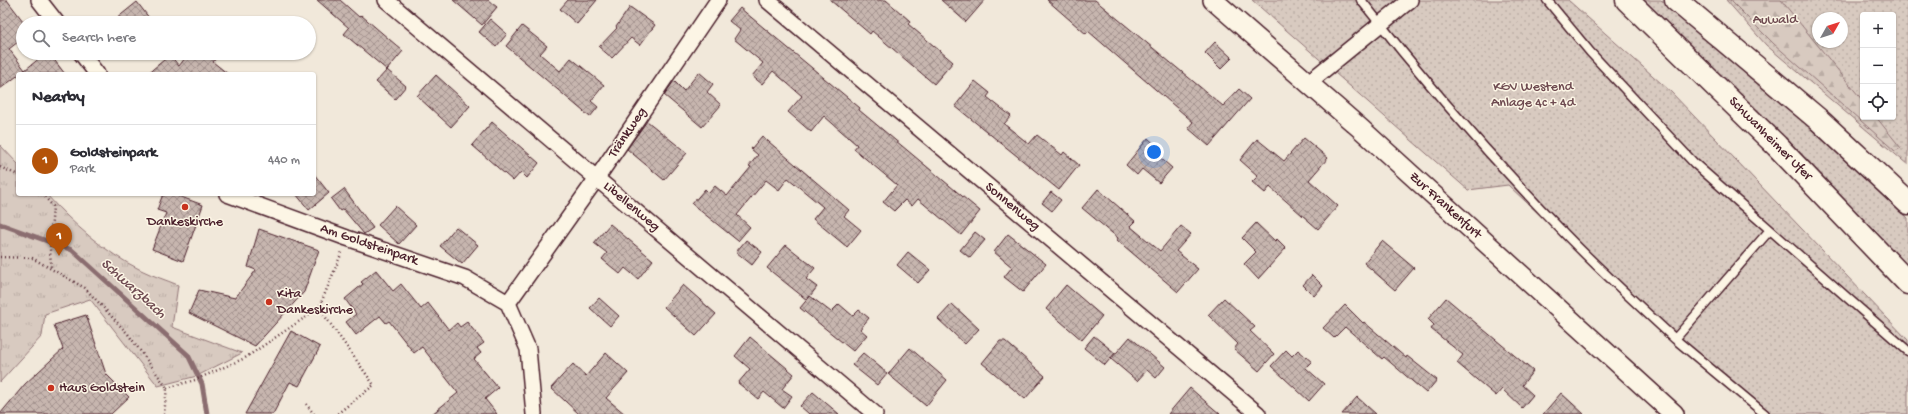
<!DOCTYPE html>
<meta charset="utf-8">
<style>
:root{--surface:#fff;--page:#f2f2f3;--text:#2b2b33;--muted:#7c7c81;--line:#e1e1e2;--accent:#b45309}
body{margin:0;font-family:"Gochi Hand",sans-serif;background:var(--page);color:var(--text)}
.controls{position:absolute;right:12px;top:12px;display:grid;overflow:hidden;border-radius:4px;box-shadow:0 1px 3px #0004}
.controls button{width:36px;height:36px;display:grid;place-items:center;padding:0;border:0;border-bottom:1px solid var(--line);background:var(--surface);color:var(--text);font:20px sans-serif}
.compass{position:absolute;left:1812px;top:12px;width:36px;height:36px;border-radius:50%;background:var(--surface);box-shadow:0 1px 3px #0004;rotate:51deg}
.you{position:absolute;left:1154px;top:152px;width:14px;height:14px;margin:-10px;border:3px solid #fff;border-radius:50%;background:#1a73e8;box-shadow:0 0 0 6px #1a73e833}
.badge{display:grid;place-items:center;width:26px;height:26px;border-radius:50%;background:var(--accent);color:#fff;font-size:13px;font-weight:700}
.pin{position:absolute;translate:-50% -33px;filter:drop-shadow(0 1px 2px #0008)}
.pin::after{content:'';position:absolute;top:21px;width:14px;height:12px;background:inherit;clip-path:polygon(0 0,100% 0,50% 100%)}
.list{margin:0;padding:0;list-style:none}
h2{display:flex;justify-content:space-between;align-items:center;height:52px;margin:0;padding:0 16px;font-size:17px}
h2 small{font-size:13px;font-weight:400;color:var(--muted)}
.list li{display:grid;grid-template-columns:26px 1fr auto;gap:12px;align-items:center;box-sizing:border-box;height:72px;padding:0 16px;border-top:1px solid var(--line)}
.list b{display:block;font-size:15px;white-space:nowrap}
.list p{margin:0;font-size:13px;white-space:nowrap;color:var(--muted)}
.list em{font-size:13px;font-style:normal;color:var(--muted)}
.icon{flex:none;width:22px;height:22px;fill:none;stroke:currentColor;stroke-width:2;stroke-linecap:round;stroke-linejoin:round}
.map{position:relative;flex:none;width:1908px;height:414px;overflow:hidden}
.search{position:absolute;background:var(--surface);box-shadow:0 1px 3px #0004;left:16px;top:16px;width:300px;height:44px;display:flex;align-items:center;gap:10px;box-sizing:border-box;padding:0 14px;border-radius:22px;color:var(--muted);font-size:15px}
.panel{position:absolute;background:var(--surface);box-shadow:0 1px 3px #0004;left:16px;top:72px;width:300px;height:124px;border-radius:4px}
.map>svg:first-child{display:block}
</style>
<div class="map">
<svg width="1908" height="414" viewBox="0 0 1908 414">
<defs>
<pattern id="grass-dots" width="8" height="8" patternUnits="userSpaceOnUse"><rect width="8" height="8" fill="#d8cac0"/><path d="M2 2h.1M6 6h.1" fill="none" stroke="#bbada5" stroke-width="1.8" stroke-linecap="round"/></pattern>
<pattern id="forest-firs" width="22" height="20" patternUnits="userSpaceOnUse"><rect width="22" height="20" fill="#d8cac0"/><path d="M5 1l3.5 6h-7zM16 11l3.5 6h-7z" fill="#bbada5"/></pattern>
<pattern id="park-tufts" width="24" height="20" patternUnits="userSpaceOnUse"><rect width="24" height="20" fill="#d8cac0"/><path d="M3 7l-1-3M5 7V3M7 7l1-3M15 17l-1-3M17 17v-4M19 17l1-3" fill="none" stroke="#bbada5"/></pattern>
<pattern id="building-cross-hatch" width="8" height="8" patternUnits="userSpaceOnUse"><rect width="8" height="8" fill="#c7b6af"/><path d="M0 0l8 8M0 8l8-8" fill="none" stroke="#a4938f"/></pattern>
</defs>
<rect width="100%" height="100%" fill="#f1e8da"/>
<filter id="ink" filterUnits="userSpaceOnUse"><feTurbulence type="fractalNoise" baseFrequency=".025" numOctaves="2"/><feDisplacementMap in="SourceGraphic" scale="8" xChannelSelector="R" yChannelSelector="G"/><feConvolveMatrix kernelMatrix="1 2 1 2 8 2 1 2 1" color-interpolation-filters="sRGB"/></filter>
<g filter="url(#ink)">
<path fill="url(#grass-dots)" stroke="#917476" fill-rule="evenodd" d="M1252 0H1568L1671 92 1908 340V414H1760L1695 361 1508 185 1468 190Z
M1641 0H1661L1800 119 1908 218V268C1822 175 1734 85 1641 0Z
M1726 0H1908V165L1766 45ZM1863 15H1893V117H1863ZM1818 18H1842V42H1818Z"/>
<path fill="url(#forest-firs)" stroke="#917476" d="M1730 0H1781L1863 101V117H1876L1901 148 1895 151 1774 44Z"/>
<path fill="url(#park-tufts)" stroke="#917476" d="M0 145 18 164V194H46C73 224 104 252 141 270 153 276 166 280 178 285L172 327 242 353 197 376 158 386 90 299 45 314 42 336 0 382Z"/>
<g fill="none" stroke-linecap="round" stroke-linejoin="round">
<path stroke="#8b6d6f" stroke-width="5" d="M0 224 72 250 188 355 202 384 207 414"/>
</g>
<path fill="url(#building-cross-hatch)" stroke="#4a1f2b" d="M0 0H7L23 21V38L9 49 25 70 0 89Z
M317 0H340L359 17 361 15 403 51 387 70 344 34 349 28Z
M453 0H488L497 7 482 25Z
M568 0H597L577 24 560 9Z
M830 0H886L910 21 908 24 953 62 934 84 872 31 870 34Z
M941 0H985L966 22Z
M1047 0H1095L1223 106 1239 89 1250 99 1209 146 1188 128 1193 122 1088 31 1086 34Z
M137 2 153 23H111Z
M630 7 655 25 640 45 631 38 612 58 599 47 617 28 616 27Z
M740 8 860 108 859 110 980 211 961 235 918 199 912 206 905 200 894 211 883 202 897 185 854 149 857 145 824 116 811 132 788 112 802 96 773 71 762 84 752 76 763 63 734 39 740 30 729 21Z
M490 19 507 34 496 47 479 32Z
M522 26 547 46 540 54 560 71 571 58 604 85 591 101 598 107 590 117 506 46Z
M1215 42 1232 58 1221 69 1205 53Z
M46 53H49L65 74H20Z
M189 53H220L213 62 228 74H147L170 55 179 66Z
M387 70 406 86 395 99 376 82Z
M699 72 713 84 707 92 721 105 702 127 664 95 674 81 684 91Z
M436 75 470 106 451 127 417 96Z
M975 81 990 93 987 97 1011 116 1004 124 1029 144 1037 135 1062 155 1064 152 1079 165 1059 190 955 106Z
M647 121 687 153 664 180 627 149Z
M492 122 539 163 527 178 521 172 513 181 472 145Z
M762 136 849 210 844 216 861 230 847 247 813 219 823 207 788 178 779 190 766 180 737 215 750 227 738 241 692 204 705 189 709 193 715 186 727 196 751 167 749 166 758 155 751 149Z
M1148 138 1160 149 1156 154 1172 168 1159 183 1142 169 1137 175 1126 165Z
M1304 138 1328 158 1309 180 1338 206 1318 229 1270 187 1265 193 1252 182 1258 176 1240 160 1257 139 1284 161Z
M314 174 329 193 309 210 296 194H314Z
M344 189 373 228 364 234 343 209 340 211 331 199Z
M1098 189 1135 221 1130 226 1160 251 1181 226 1191 234 1176 251 1198 269 1178 292 1117 240 1118 238 1082 208Z
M1051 192 1061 200 1052 211 1042 203Z
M163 194H173L203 205 183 261 152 249 166 213 157 210Z
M395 206 416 225 399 244 378 225Z
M1256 223 1275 241 1277 239 1286 248 1258 279 1244 264 1256 252 1242 238Z
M610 224 653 260 638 279 625 268 620 274 602 259 607 253 594 243Z
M456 227 478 245 462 264 440 246Z
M259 229 319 250 304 292 255 346 189 313 199 290 235 298 256 270 248 267Z
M975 232 985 240 970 258 960 250Z
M1008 234 1046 264 1023 292 1004 277 1012 267 994 252Z
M746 240 762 252 752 265 736 252Z
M1382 241 1414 268 1395 290 1364 263Z
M786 245 815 268 806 279 817 287 807 300 767 268Z
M908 252 930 270 918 283 897 265Z
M376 270 393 291 401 284 421 309 428 303 449 330 457 323 460 327 467 322 484 343 477 348 481 353 474 359 498 388 485 399 497 414H432L458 393 422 347 414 353 389 321 386 323 380 316 356 335 346 322 356 314 345 299 363 284 361 282Z
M1312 275 1323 286 1314 296 1303 285Z
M683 285 716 314 696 336 664 307Z
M1066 285 1102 316 1082 340 1046 309Z
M810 296 831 312 839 304 853 316 859 310 869 318 860 329 867 335 853 351 800 308Z
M599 298 619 316 610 326 590 308Z
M1224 298 1255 327 1250 331 1274 354 1259 371 1234 349 1238 344 1208 315Z
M1446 298 1533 371 1522 385 1533 395 1522 408 1502 389 1496 396 1457 363 1463 355 1431 329 1434 325 1428 319Z
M952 304 979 329 965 344 938 319Z
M1345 305 1363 323 1364 322 1406 358 1407 356 1437 380 1426 393 1384 357 1382 359 1345 327 1334 338 1323 328Z
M86 315 106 374 129 397 111 414H0L25 384 63 349 54 325Z
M291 331 320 347 299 386 290 382 273 414H245Z
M1094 336 1115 353 1105 365 1084 348Z
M750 337 794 374 782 389 792 396 783 408 764 392 758 399 738 383 750 369 735 356Z
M1130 337 1165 367 1156 378 1147 370 1137 381 1111 359Z
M1000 341H1005L1045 376 1025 399 982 363Z
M910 348 947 380 926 406 888 374Z
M1286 350 1292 356 1298 350 1312 362 1306 368 1324 384 1309 401 1271 366Z
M606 353 628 373 606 398 625 414H579L551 388 573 364 586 376Z
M863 353 887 373 877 385 852 365Z
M1190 388 1206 402 1220 414H1168Z
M813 392 839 414H809L800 406Z
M1561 393 1584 414H1543Z
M1357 397 1376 414H1342Z"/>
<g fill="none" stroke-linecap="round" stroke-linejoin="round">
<defs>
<path id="service" d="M1361 0C1425 82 1494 161 1566 235 1601 271 1638 305 1675 339
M1547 0 1590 52 1694 163 1908 351
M1765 414 1675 339 1769 231"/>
<path id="minor" d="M39 0 57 23
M386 0 875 414
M767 0 1258 414
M81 53 97 74
M1308 83 1410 0
M227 194 347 238 465 278 508 303
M508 303 597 178 718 0
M508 303 528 349 534 414"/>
<path id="tertiary" d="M1213 0 1361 129 1674 414"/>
<path id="secondary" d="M1627 0 1777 146 1908 283
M1676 0 1819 120 1908 203"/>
</defs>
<use href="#service" stroke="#4a1f2b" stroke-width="11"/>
<use href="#minor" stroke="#4a1f2b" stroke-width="18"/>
<use href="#tertiary" stroke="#4a1f2b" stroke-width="22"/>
<use href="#secondary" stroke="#4a1f2b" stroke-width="25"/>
<path stroke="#4a1f2b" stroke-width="2.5" stroke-dasharray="1 3" stroke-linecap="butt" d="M0 167 18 175
M42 194 53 206 50 248 51 268
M0 257 32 258 85 288 128 334 167 388 164 414
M319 308 374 385 337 414
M167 388 195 380 245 358 319 308 342 252
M306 404 314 414"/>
<use href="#service" stroke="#fcf5e5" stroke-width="8"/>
<use href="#minor" stroke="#fcf5e5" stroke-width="15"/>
<use href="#tertiary" stroke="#fcf5e5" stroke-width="19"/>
<use href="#secondary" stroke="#fcf5e5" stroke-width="22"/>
</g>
</g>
<g fill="#c8321e" stroke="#fcf5e5" stroke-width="1.5">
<circle cx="185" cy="207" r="4"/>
<circle cx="269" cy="302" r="4"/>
<circle cx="51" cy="388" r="4"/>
</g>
<g text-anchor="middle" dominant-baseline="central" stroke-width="3" stroke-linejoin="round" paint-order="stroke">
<g font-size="14" fill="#6e4a50" stroke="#fcf5e5">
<text x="1775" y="20">Auwald</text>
<text x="1533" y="87">KGV Westend<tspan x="1533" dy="16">Anlage 4c + 4d</tspan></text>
</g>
<g font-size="14" fill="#4a1f2b" stroke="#fcf5e5">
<text transform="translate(628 133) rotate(-56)">Tränkweg</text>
<text transform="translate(1770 139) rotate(45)">Schwanheimer Ufer</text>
<text transform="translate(1445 206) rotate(42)">Zur Frankenfurt</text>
<text transform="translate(631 207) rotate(40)">Libellenweg</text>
<text transform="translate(1012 207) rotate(40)">Sonnenweg</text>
<text transform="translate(369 245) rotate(19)">Am Goldsteinpark</text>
</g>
<g font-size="14" fill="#4a1f2b" stroke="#fcf5e5" text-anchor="start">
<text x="185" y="222" text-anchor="middle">Dankeskirche</text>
<text x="277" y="294">Kita<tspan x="277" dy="16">Dankeskirche</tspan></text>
<text x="59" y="388">Haus Goldstein</text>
</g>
<g font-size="15" font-style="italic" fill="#704c53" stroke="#fcf5e5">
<text transform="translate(133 289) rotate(42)">Schwarzbach</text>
</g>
</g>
</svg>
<div class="controls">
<button>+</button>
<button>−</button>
<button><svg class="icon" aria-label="locate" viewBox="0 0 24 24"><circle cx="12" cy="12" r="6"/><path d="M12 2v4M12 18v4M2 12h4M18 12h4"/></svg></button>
</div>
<svg class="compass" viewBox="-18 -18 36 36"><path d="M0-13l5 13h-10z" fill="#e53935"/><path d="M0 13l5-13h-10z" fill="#7c7c81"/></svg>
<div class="you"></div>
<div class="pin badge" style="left:59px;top:256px">1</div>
<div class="search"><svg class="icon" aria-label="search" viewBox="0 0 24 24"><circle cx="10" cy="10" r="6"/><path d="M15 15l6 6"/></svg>Search here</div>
<section class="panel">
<h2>Nearby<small></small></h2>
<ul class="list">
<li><span class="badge">1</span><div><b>Goldsteinpark</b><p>Park</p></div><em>440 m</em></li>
</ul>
</section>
</div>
